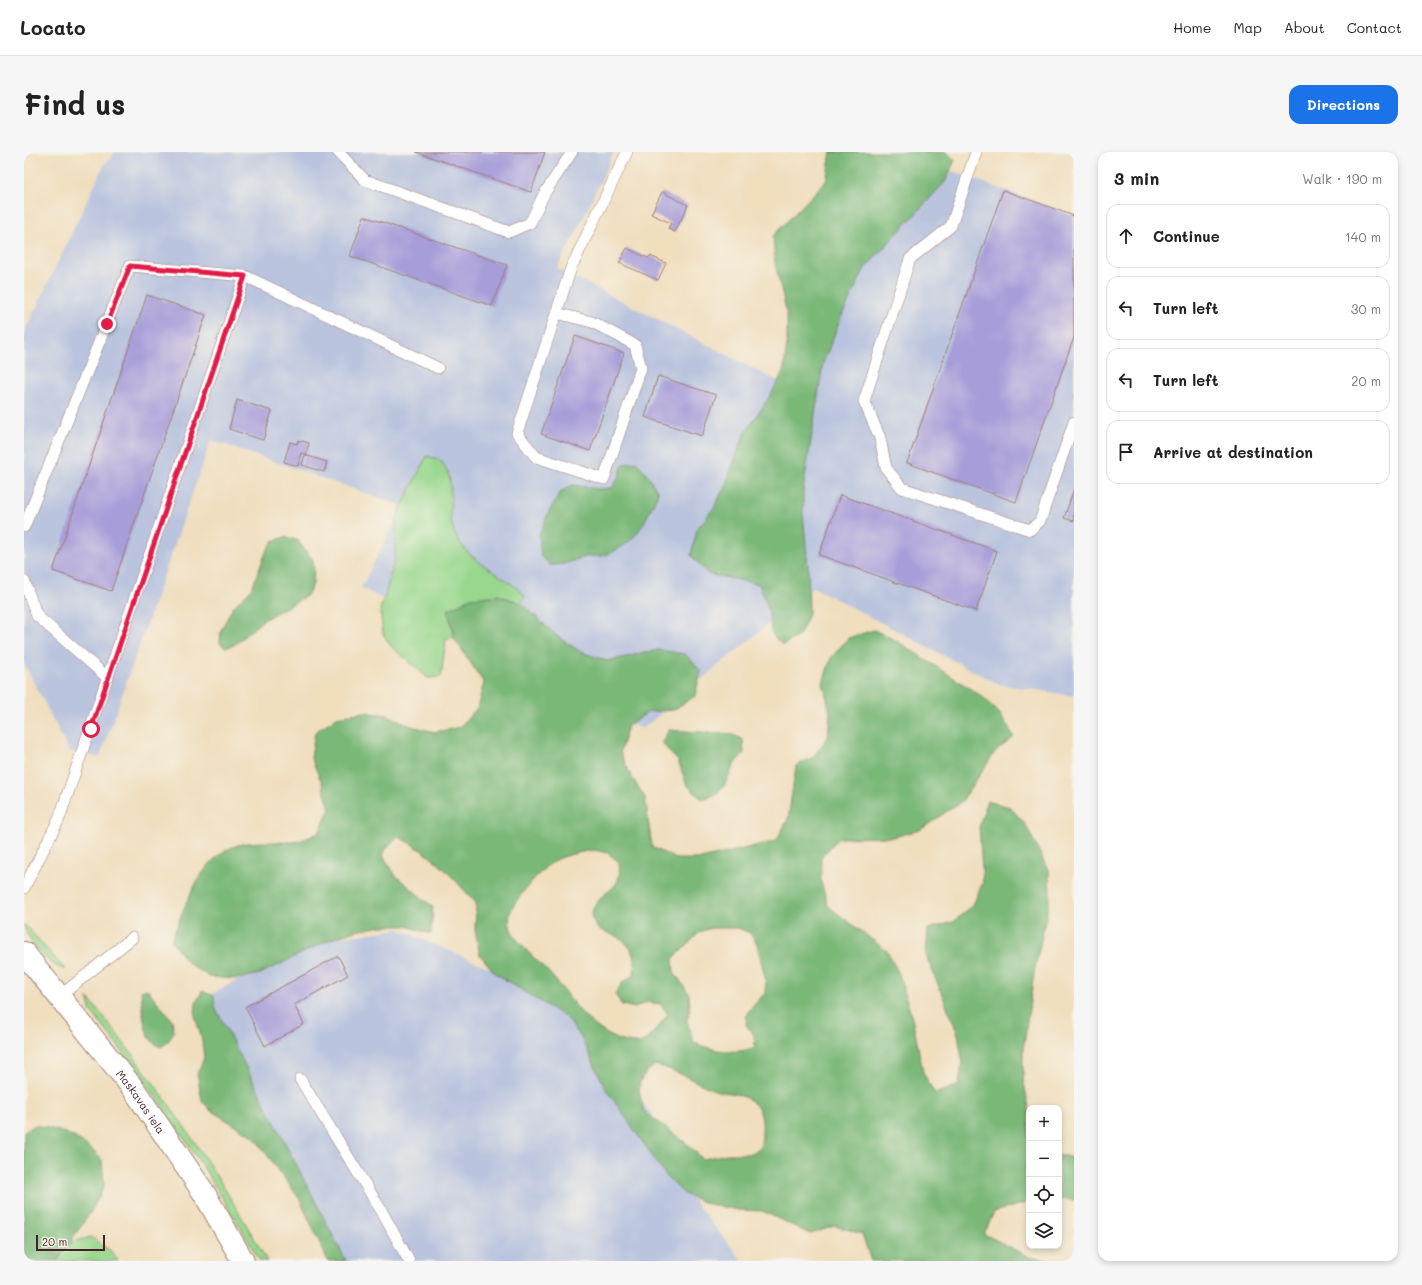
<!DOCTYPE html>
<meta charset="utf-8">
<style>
:root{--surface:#fff;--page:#f6f6f6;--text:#222;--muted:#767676;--line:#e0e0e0;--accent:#1a73e8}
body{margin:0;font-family:Mali,sans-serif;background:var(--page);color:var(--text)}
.controls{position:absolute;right:12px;bottom:12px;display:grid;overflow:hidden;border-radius:8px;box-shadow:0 2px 6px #0003}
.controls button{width:36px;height:36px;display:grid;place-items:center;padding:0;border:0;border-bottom:1px solid var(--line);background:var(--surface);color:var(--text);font:20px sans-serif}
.scale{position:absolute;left:12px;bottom:10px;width:69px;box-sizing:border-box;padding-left:4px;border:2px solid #4a1f2b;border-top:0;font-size:11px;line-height:14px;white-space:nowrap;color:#4a1f2b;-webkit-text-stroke:3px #f7f3e8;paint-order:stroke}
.stop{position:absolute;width:12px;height:12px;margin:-9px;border:3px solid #e11d48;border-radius:50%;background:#fff}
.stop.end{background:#e11d48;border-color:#fff;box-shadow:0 1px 4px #0008}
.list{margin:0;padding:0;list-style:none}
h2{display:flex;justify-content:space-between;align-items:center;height:52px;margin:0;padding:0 16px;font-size:17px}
h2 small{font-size:13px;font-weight:400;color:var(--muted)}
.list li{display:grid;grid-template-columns:26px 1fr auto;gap:12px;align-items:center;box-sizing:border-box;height:64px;margin:0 8px 8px;padding:0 8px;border:1px solid var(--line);border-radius:12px}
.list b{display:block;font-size:15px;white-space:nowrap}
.list em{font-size:13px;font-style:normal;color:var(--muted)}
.icon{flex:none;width:22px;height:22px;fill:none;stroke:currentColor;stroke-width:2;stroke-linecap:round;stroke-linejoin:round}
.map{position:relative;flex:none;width:1050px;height:1109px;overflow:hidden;border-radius:12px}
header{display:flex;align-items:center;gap:24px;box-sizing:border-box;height:56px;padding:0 20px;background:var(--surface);border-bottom:1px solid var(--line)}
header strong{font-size:19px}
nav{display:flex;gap:22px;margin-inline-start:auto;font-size:14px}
.intro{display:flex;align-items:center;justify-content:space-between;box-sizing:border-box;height:96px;padding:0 24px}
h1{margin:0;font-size:28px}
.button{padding:10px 18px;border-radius:12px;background:var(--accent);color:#fff;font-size:14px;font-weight:700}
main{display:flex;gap:24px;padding:0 24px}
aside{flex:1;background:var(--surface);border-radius:12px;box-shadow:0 2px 6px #0003}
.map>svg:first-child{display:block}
</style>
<header>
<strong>Locato</strong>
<nav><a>Home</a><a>Map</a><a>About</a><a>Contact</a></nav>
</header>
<div class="intro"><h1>Find us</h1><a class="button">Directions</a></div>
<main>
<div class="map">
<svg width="1050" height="1109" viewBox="0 0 1050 1109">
<rect width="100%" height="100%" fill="#f7f3e8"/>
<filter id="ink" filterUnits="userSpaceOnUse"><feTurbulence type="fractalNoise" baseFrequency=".025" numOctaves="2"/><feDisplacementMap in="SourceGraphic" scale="8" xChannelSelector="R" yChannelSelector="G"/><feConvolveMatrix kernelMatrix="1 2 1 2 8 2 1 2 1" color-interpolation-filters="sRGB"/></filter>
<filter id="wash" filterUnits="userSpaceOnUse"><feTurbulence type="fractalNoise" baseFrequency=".012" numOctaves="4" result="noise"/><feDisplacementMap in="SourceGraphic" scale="16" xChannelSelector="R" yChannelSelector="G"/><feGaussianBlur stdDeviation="0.9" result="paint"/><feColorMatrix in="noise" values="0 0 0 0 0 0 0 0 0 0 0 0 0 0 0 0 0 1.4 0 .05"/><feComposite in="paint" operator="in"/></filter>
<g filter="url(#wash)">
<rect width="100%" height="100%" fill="#f0debd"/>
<path fill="#bac4de" d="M92 0H590L553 79 533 116 783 244 877 0 1050 64V544L974 532 789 435 618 577 337 436 379 354 187 288 76 606 45 599 0 511V181L80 13Z
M374 777 546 850 662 1010 647 1020 718 1109H318L184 844 285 790Z"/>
<path fill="#98d78d" stroke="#717b5c" d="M403 304 416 308C419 312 422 316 424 321 431 341 421 361 432 384 446 412 481 422 501 444L497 451 474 443 424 458 430 485 422 487 417 525 404 526 366 493 359 482 356 457 361 444 371 406 372 369 376 357Z
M0 772 41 817C27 817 0 785 0 772Z
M64 846C131 928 192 1017 243 1109H236C186 1021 129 936 66 858Z
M67 1085 88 1100 94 1109H33L47 1090Z"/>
<path fill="#7ab878" stroke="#626c52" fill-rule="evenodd" d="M807 0H923L931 8 921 30 841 116 818 163 799 211 779 338V362L784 414 785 462 775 484 758 493 748 482 744 456 735 432 684 422 667 403 673 377 690 356 702 332 720 283 748 241 760 217 763 190V163L751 111 749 84 802 29Z
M612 310 621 319 634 341C620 372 612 394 577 404 572 405 566 403 561 405 546 408 543 414 526 413L517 404 515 384 524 362 537 340 548 333 575 337 588 336 595 325 599 312Z
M261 385 273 388 289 408 290 420 289 432 284 443 239 468 210 493 201 496 196 491 197 478 209 455 228 436 242 400 249 389Z
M474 443 497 451 534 485 557 500 583 509 634 498 661 502 677 519 671 544 649 558 624 560 604 574 596 600 607 624 621 646 628 695 652 707H677L752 689 764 667 772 614 789 605 804 585 806 560 799 531 807 506 824 486 850 478 873 489 959 545 977 563 990 585 971 600 938 649 896 678 869 685 815 686 797 705V730L804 754 863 799 875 822 889 870 899 920 911 942 935 933 938 907 934 882 902 803 904 777 929 770 949 753 959 730 955 675 963 649 986 655 1002 673 1025 720 1026 745 1010 821 999 899V926L1005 956V1050L970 1060 960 1082 1005 1105 1030 1109H847L838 1082 811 1074 786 1082 738 1059 714 1058 687 1053 660 1042 642 1024 582 937 558 887 543 866 472 822 456 803 451 778 452 751C424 720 410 703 373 684L358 702 372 724 409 755 407 782 382 774H357L331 779 305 788 236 822 212 827 185 825 163 810 147 789C162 753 178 696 224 691 239 689 254 691 269 690 278 689 287 684 295 681L306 657 298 631 287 606 291 580 313 565 339 560 364 563 387 574 411 580 436 575 453 556 460 531 430 486 424 458 447 446ZM570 698 584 701 595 710C598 738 585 734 571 753 569 756 568 761 567 765L574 777 598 787 607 797 611 810 610 823 598 831 591 842 598 853 611 856 623 850 636 852 644 862C639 869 626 887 618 890 607 894 589 886 580 880 558 867 544 842 527 823 516 810 490 790 486 774 485 768 485 762 488 757 493 745 521 712 532 708 544 702 558 700 570 698ZM687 776H714L726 781 733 792 742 829 741 841 723 861 722 873 730 883 731 895C713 903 688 899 669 890L663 869 666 856 665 842 650 820 649 807 676 780ZM631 913C653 918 667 928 688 937 696 941 706 940 715 943 742 952 739 971 737 994L728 1002H703L679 1007 662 991 620 960C614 936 610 929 631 913Z
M645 578 708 582 719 588 720 601 711 611 700 634 691 643 678 647 663 633 654 609 645 600 638 590Z
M123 837 148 868 150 880 143 891 137 895C118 890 119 856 117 839Z
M178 839 190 844 191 855 322 1109H304L275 1046 230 985 186 958 178 948 173 922 180 906 178 888 171 864 172 851Z
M11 973C44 980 55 984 78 1008L80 1034 68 1058 33 1109H0V980Z
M1035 1003 1050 1006V1048L1035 1047Z"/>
<g id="blocks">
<path fill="#a79dd9" d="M392 0H521L507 40Z
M979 38 1050 64V185L992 350 883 311Z
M638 40 664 53 651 80 644 77 647 71 627 62Z
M340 64 483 113 468 154 326 104Z
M603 96 624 106 626 104 642 111 634 128 595 111Z
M123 143 182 163 87 439 29 419Z
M551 184 600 201 566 299 517 282Z
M634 224 692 243 678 284 621 265Z
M213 248 248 259 239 288 205 277Z
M274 288 285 291 282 302 277 301 274 314 260 310 266 290 273 292Z
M281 303 303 310 300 320 278 313Z
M1050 337V369L1040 366Z
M816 343 973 399 952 459 795 403Z
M314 804 324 823 270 853 280 872 241 894 221 855Z"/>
</g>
</g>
<g filter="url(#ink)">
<use href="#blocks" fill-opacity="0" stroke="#9d7e74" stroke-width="1"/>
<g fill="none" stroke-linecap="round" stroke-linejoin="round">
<defs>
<path id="service" d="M314 0 341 28 485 80 506 71 520 42 548 0
M952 0 927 74 886 107 840 249 856 286 862 316 878 336 1006 378 1016 369 1050 270
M532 161 568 170 611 193 617 216 580 327 512 305 493 281 545 122 547 116 603 0
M0 375 106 114 221 124 414 216
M0 429 13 464 84 526
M0 736 35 667 221 124
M36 844 108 786
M276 927 357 1058 385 1109"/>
<g id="minor">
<path id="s1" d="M0 801 109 936 180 1041 219 1109"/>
</g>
</defs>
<use href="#service" stroke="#9d7e74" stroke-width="12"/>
<use href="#minor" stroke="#9d7e74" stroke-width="24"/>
<use href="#service" stroke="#fff" stroke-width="11"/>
<use href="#minor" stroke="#fff" stroke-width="22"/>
</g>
</g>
<g fill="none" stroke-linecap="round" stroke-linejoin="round" filter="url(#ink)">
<path stroke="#e11d48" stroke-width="5" d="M67 577 221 124 106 114 83 172"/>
</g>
<g text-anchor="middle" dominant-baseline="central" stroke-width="3" stroke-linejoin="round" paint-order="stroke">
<g font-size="11" fill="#4a1f2b" stroke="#f7f3e8">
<text stroke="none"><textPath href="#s1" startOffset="189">Maskavas iela</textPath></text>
</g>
</g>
</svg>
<div class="controls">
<button>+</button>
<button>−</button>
<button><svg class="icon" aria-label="locate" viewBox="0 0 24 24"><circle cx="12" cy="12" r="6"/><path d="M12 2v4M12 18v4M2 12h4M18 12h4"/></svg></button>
<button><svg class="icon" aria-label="layers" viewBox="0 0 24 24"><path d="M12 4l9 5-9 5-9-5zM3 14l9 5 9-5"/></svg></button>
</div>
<div class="scale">20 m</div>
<div class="stop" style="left:67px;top:577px"></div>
<div class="stop end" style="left:83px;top:172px"></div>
</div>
<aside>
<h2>3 min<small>Walk · 190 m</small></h2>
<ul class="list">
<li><svg class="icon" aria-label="ahead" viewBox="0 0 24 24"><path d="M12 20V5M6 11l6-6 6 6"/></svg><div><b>Continue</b></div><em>140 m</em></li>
<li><svg class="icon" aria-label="left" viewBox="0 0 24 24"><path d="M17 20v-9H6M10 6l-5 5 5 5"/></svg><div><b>Turn left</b></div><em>30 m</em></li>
<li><svg class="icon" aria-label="left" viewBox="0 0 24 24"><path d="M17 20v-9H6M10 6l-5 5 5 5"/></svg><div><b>Turn left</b></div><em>20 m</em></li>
<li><svg class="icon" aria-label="arrive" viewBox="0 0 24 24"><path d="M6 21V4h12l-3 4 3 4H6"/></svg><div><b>Arrive at destination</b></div></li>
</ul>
</aside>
</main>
